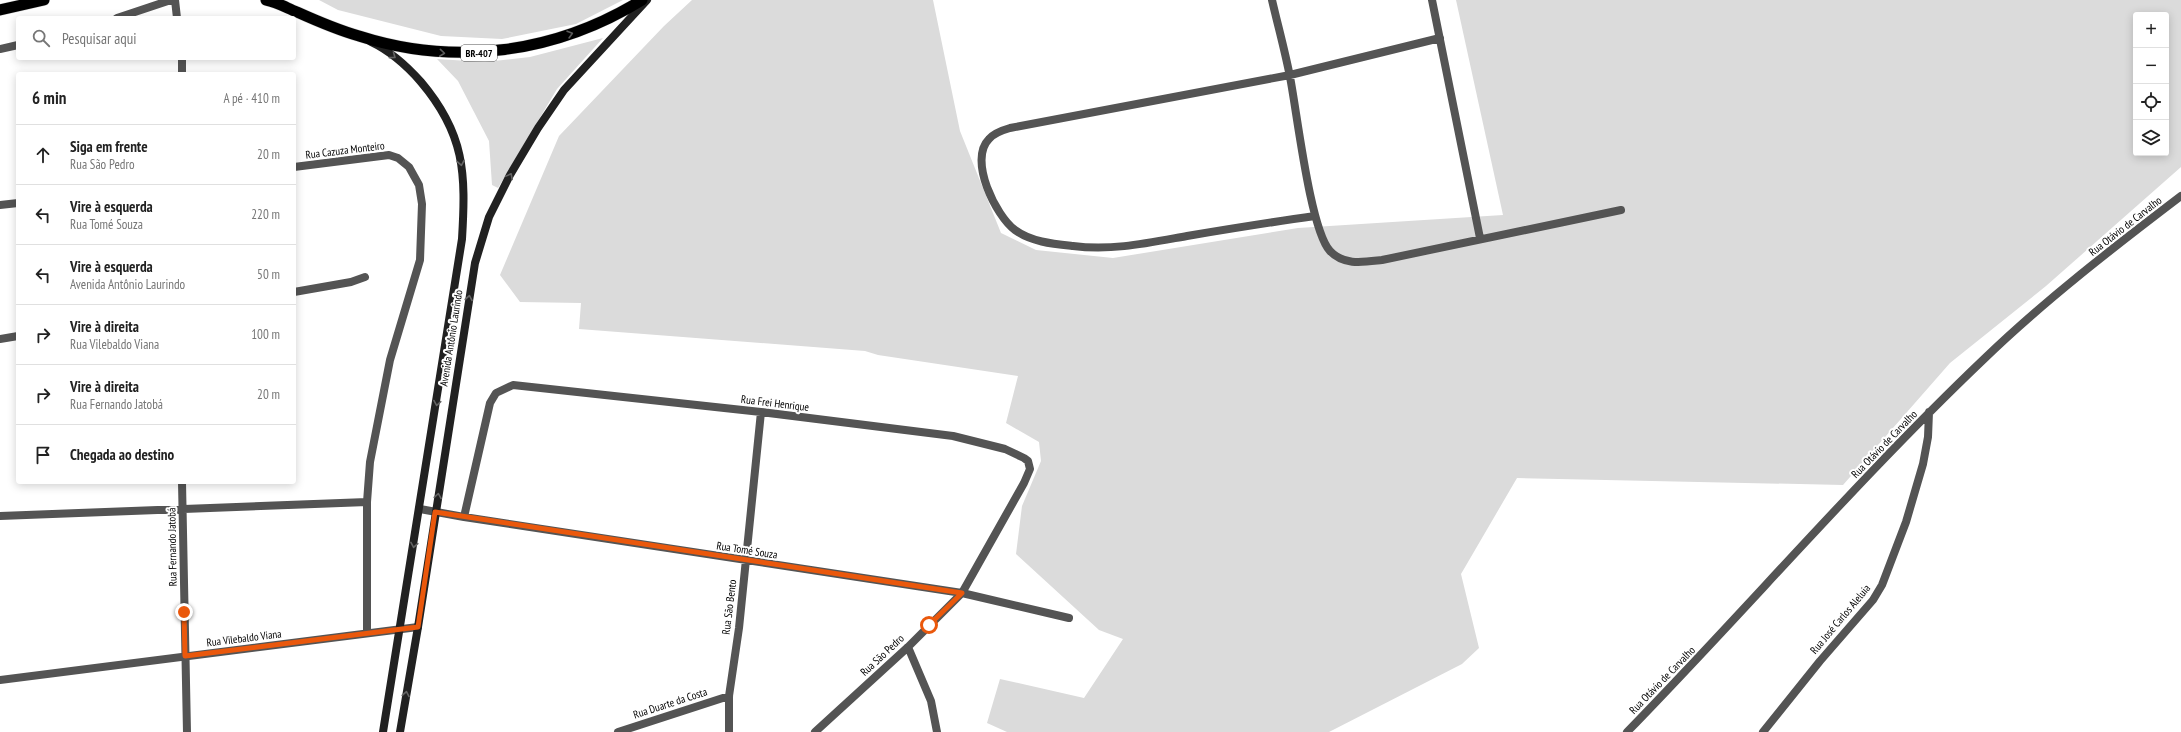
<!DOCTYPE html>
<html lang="pt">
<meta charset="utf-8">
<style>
:root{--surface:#fff;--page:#f2f2f2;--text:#222;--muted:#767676;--line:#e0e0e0}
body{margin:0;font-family:"PT Sans Narrow",sans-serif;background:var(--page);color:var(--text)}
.controls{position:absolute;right:12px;top:12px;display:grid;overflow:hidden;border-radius:4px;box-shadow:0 2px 10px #0003}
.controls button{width:36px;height:36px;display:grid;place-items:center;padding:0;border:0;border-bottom:1px solid var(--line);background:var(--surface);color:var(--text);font:20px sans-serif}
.stop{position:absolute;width:12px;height:12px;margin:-9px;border:3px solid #ea580c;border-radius:50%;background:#fff}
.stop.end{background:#ea580c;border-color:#fff;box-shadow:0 1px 4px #0008}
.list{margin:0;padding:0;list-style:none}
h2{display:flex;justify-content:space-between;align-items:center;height:52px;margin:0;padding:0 16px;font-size:17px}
h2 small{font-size:13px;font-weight:400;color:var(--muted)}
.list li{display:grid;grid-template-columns:26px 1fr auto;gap:12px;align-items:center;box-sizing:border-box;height:60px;padding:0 16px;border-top:1px solid var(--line)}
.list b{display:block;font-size:15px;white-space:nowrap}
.list p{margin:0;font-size:13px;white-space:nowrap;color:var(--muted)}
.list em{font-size:13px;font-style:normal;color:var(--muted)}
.icon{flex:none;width:22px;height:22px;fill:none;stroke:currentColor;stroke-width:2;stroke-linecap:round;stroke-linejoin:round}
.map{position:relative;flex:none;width:2181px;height:732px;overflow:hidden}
.search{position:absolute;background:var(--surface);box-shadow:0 2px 10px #0003;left:16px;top:16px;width:280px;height:44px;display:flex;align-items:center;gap:10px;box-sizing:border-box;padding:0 14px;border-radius:4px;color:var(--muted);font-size:15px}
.panel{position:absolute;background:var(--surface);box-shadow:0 2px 10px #0003;left:16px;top:72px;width:280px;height:412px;border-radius:4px}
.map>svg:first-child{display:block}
</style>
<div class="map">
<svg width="2181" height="732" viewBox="0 0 2181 732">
<rect width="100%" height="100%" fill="#fff"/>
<path fill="#dbdbdb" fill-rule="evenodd" d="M319 0H623L576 24 502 39 441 36 338 10Z
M692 0H933L960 131 1001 233 1036 250 1113 258 1298 228 1503 215 1456 0H2181V167L2046 286 1950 363 1843 485 1517 478 1461 574 1479 648 1462 664 1329 732H1007L987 723 1000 679 1084 698 1123 639 1099 630 1016 554 1022 506 1041 461 1039 442 1006 423 1018 376 878 355 865 351 579 329 581 303 520 302 500 275 559 136 664 26ZM2136 15H2166V153H2136Z
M603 38 557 89 498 188 492 185 489 141 458 81 437 59 485 62 530 57Z"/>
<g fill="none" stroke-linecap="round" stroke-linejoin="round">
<defs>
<path id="trunk" d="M266 0C277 2 287 8 297 12 317 21 338 30 359 36 456 67 556 53 642 0
M0 10 44 0"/>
</defs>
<use href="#trunk" stroke="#dbdbdb" stroke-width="12"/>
<path stroke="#545454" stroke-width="8" d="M175 0 177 18
M1272 0C1278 26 1285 51 1290 77 1297 112 1310 229 1330 251 1344 266 1364 262 1382 260L1621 210
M1432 0 1480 238
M117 18 171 0
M0 49 18 45
M182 74V58
M294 167 389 155 398 158 409 167 419 185 422 204 420 260 390 360 370 462 367 502V633
M0 205 18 203
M1315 216C1272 222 1229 229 1187 236 1148 243 1112 251 1073 246 1054 244 1031 242 1015 230 996 216 968 160 989 139 994 133 1003 130 1010 128L1290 75 1440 38
M294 292 351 282 365 277
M0 339 18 336
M182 482 187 732
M420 509 464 517 962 593 1069 618
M0 516 367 502
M464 517 490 403 496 393 513 385 761 412 953 436 1005 449 1024 458 1028 461 1030 469 1024 483 962 593 908 647 815 732
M908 647 931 701 937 732
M0 680 418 627
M618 732 729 696
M729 732V696L739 628 761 412
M1627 732C1747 609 1859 478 1984 359 2044 301 2114 247 2181 196
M1763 732 1820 661 1873 600 1882 585 1906 522 1923 464 1928 437 1929 412"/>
<path stroke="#212121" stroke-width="8" d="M371 42C390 51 407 66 421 82 465 134 466 173 462 239L383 732
M400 732 418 627 475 263 489 217 510 175 538 128 564 90 647 0"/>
<use href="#trunk" stroke="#000" stroke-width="11"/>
</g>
<defs><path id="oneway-chevron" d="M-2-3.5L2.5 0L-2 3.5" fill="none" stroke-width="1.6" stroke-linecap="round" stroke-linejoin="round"/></defs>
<g stroke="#595959">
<use href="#oneway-chevron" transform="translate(570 34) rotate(-16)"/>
<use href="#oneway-chevron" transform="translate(442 53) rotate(6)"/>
</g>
<g stroke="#646464">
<use href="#oneway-chevron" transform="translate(393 56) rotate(36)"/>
<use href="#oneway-chevron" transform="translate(461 163) rotate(80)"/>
<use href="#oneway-chevron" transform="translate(510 176) rotate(-62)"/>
<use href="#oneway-chevron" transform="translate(469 298) rotate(-80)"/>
<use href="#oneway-chevron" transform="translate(437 403) rotate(99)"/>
<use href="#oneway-chevron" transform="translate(438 496) rotate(-81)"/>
<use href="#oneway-chevron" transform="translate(414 545) rotate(100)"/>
<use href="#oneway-chevron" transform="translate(406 694) rotate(-80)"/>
</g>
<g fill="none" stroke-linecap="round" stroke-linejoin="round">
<path stroke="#ea580c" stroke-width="5" d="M184 612 185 656 418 627 435 512 962 593 929 625"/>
</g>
<g text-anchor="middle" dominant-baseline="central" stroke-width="4" stroke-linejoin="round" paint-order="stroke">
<rect fill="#fff" stroke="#4c4c4c" stroke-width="1" x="461" y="45" width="36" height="16" rx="3"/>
<g font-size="10" font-weight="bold" fill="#000">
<text x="479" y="53">BR-407</text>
</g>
<g font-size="11" fill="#000" stroke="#fff">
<text transform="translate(345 150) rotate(-7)">Rua Cazuza Monteiro</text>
<text transform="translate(2125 226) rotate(-38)">Rua Otávio de Carvalho</text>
<text transform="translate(451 338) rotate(-81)">Avenida Antônio Laurindo</text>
<text transform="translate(775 403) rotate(7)">Rua Frei Henrique</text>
<text transform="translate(1884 444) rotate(-46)">Rua Otávio de Carvalho</text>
<text transform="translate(172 547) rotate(-91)">Rua Fernando Jatobá</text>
<text transform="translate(747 550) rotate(9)">Rua Tomé Souza</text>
<text transform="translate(729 607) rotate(-83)">Rua São Bento</text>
<text transform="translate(1840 619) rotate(-50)">Rua José Carlos Aleluia</text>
<text transform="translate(244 638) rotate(-7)">Rua Vilebaldo Viana</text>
<text transform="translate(882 655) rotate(-43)">Rua São Pedro</text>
<text transform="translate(1662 680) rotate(-46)">Rua Otávio de Carvalho</text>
<text transform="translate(670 703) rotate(-18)">Rua Duarte da Costa</text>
</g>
</g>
</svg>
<div class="controls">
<button>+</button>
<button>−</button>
<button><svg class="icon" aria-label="locate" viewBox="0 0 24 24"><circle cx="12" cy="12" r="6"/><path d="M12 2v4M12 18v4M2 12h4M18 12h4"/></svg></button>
<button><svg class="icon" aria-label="layers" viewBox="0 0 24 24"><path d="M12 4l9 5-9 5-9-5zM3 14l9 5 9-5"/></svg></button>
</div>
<div class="stop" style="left:929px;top:625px"></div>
<div class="stop end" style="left:184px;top:612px"></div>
<div class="search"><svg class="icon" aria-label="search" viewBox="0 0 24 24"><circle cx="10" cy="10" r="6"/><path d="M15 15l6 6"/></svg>Pesquisar aqui</div>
<section class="panel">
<h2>6 min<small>A pé · 410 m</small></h2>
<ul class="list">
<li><svg class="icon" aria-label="ahead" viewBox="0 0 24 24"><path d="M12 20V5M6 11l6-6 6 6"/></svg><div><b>Siga em frente</b><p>Rua São Pedro</p></div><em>20 m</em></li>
<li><svg class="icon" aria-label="left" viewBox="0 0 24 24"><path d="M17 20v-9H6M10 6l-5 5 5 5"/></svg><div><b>Vire à esquerda</b><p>Rua Tomé Souza</p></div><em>220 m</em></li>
<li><svg class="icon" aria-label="left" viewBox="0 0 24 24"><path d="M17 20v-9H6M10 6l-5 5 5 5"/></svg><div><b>Vire à esquerda</b><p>Avenida Antônio Laurindo</p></div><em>50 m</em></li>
<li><svg class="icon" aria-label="right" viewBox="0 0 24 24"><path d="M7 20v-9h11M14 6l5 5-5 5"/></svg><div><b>Vire à direita</b><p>Rua Vilebaldo Viana</p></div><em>100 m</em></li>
<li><svg class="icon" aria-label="right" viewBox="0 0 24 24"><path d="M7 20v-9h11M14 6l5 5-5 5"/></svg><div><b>Vire à direita</b><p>Rua Fernando Jatobá</p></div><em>20 m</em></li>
<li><svg class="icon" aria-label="arrive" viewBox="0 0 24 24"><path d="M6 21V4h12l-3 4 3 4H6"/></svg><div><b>Chegada ao destino</b></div></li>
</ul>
</section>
</div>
